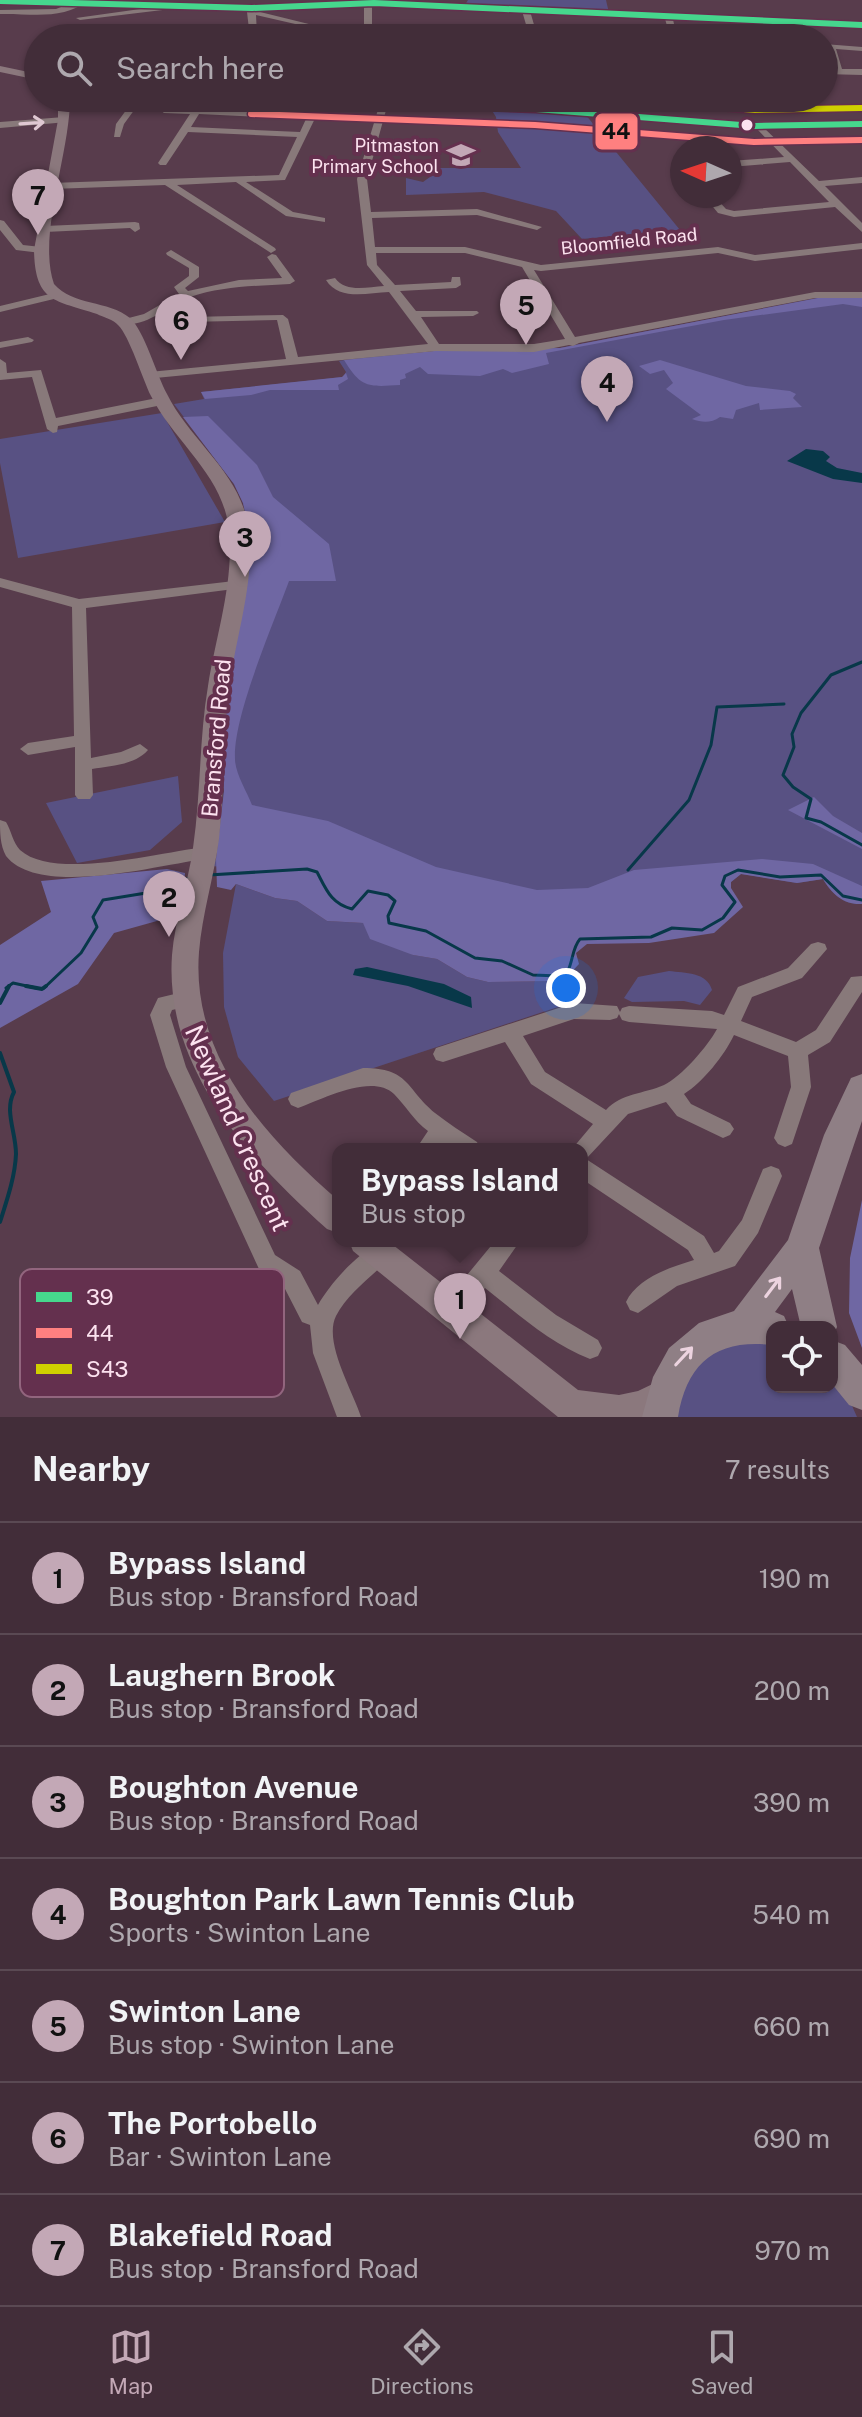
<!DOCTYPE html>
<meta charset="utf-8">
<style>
:root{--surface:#422d39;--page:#4c3944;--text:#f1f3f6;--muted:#aea8ae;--line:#5a4953;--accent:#c3a8b6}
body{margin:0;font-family:"Public Sans",sans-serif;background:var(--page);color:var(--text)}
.controls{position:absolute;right:24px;bottom:24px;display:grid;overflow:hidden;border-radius:16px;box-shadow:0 2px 6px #0004}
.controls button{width:72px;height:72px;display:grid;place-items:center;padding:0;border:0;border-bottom:2px solid var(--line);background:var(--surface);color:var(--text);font:40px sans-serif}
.compass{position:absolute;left:670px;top:136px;width:72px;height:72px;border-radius:50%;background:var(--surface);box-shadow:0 2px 6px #0004;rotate:273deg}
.you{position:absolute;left:566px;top:988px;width:28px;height:28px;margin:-20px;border:6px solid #fff;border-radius:50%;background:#1a73e8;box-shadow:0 0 0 12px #1a73e833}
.badge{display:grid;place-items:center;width:52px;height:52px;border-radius:50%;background:var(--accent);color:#111;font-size:26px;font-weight:700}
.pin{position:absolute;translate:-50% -66px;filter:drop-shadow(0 2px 4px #0008)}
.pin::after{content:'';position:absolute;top:42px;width:28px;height:24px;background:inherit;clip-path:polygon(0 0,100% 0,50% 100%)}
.popup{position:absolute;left:332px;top:1143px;width:256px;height:104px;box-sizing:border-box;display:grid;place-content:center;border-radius:16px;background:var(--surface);filter:drop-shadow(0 2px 6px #0005);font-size:26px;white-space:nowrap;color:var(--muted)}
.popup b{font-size:30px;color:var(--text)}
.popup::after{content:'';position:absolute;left:50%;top:100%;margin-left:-16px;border:16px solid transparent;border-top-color:var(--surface)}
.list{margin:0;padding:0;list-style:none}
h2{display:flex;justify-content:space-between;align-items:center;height:104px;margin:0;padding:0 32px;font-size:34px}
h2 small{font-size:26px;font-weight:400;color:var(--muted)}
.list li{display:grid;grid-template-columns:52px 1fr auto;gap:24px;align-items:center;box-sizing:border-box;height:112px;padding:0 32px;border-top:2px solid var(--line)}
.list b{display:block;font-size:30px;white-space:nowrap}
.list p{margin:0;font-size:26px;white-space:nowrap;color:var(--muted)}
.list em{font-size:26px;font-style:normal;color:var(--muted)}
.icon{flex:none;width:44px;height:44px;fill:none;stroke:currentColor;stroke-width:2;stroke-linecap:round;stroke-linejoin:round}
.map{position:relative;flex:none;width:862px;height:1417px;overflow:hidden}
.search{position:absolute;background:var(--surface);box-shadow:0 2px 6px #0004;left:24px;right:24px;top:24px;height:88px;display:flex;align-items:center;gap:20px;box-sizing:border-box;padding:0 28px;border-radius:44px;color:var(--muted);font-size:30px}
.sheet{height:888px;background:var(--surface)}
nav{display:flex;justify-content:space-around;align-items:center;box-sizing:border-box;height:112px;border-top:2px solid var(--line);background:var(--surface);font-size:22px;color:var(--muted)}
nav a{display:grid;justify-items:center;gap:4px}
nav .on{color:var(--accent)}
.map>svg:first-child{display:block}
</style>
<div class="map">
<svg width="862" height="1417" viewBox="0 0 862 1417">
<rect width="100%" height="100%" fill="#583c4c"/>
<path fill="#585183" d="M468 0H606L609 13 463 8Z
M491 109 585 114 680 230 582 239 556 211 484 192 406 195V178L423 182 430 177 432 168H521L498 132 496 117Z
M862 297V904C844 905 832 894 823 879L797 883 748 875 741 874 731 882 728 905 211 866 216 859 224 791 220 731 243 605 249 530 243 503 234 484 174 404 204 399 201 392 343 377 346 372 339 361 344 360 389 354 560 348 818 298Z
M162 413 225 522 18 558 0 463V439Z
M178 776 182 822 150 850 77 863 46 803Z
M236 884 275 898 297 901 327 921 363 923 413 955 437 959 467 977 488 982 563 981 579 1000 274 1101 238 1057 224 1007 223 953Z
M669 971C685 973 707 972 712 990L700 1005 684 1001 632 1002 624 998 638 977Z
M748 1341 772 1343V1387H832V1377L849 1399 857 1417H675C691 1367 694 1355 748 1341Z"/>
<path fill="#6f67a3" d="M862 297V307L843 304 724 320 546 353 549 364 512 373 503 369 480 376 428 374 420 367 405 374 406 378 400 380V385C368 387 361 388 344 360L434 351 560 348 818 298Z
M660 360 746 386 790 391 796 394 793 398 802 407 760 410 759 403 736 410 733 419 720 417C711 423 703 423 692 419L701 415 666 389 673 383 664 370 650 374 639 366Z
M346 373 348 379 338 385 339 390H270L251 395 205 399 201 392 342 377Z
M208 416 257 465 273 497 329 544 336 581H289C273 625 233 716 235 759 235 773 247 792 252 805L328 821 436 867 537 890 588 888 634 870 762 859 813 864 862 886V904C844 905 832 894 823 879L797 883 741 874 731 882V888L743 907 714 933 649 943 587 944 576 953 579 964 563 981 488 982 467 977 437 959 413 955 370 939 363 923 327 921 297 901 275 898 236 884 231 890 217 887 216 859 224 791 220 731 243 605 249 530 243 503 234 484 183 417Z
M814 797 833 816 862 833V849L788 810Z
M167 869 185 873 182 914 114 933 78 984 0 1028V945L51 912 41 881Z
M862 1200V1348L849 1313 850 1258Z"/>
<path fill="#083849" d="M806 449 823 451 830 457 826 461 837 468 862 473V483L833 479 787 461Z
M367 967 444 984 471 997 472 1008 408 986 353 975 355 969Z"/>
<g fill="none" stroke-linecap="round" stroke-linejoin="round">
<path stroke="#083849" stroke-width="3" d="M862 662 831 675 801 713 792 734 794 747 783 775 793 787 811 799 806 818 821 822 862 845
M628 870 689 800 711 745 717 707 784 704
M209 875 307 869 317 872C326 889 331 904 352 909L368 891 388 895 395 901 388 916 389 923 426 931 475 958 502 961 533 975 559 976 567 973C573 962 572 948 580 939L651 937 672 928 702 930 723 918 735 902 722 885 725 876 738 870 780 877 821 875 843 896 862 900
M6 988 13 983 36 988
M44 988 81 953 97 927 93 917 103 900 146 893 190 878"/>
<path stroke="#083849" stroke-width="4" d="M26 986 42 989 46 986
M0 1003 9 986
M0 1053 14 1092C4 1111 16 1132 16 1154 15 1177 7 1200 0 1222"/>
</g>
<path fill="#a58a99" d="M77 27 101 38H43V34Z
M152 28 179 34V38H130Z"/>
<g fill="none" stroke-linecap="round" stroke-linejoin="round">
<path fill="#88797a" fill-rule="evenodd" d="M79 0H88C64 21 29 13 0 14V10L56 9Z
M368 1 372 3V38H364V3Z
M176 4 179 8 80 20 76 18Z
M249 6H255L256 11 321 27 317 29 256 15 257 35 263 38H250L247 12Z
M526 9 530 11 537 35 637 33 641 35 637 37 530 38 522 11Z
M668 13 672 15 676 33 711 38 670 37 664 15Z
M762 17 766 19 771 38H763L758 19Z
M415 24 462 26 468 38H460L456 30 412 28Z
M824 44 862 47V51L836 49 842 69H862V75L824 74V68H833Z
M135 98H143L124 124 120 137H114L116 124Z
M201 98H209L202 109 309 114 317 98H325L285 180 246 182 293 212 325 218V222L286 216 236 182 177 185 275 248 276 250 271 253 165 185 51 189 46 186 51 183 279 175 297 137 188 132 166 165H160L158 163 190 114 164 113 160 110 164 107 194 109ZM199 114 306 119 300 132 191 127Z
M541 98H549L556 112H550Z
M384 100 388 103 367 179 371 212 477 209 542 227 537 230 477 215 372 218 375 247H465L541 265 718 247 755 255 862 243V249L755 261 718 253 541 271 534 270 575 337 815 292H862V298H815L579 343 573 346 569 345 534 352 436 351 145 379V373L149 372 286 359 277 320 186 322V318L190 317 283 315 288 319 298 357 428 344 389 292C367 293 339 301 326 280L335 278C346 293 367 287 384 286L367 265 357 179 380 103ZM376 253H465L522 267 565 339 534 344H439L421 317 473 316 479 313 477 311H416L400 291 456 288 461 285 460 277H452L451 282 395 285 377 265Z
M64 117 67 118V122L0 128V122Z
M759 123 819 181 862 177V183L825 186 862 223V232L835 207 734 217 718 213 704 196H714L726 209 734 211 829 202 790 162 730 167V161L784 157 756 128V124Z
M0 220 4 221 23 245 41 247 46 250 41 253 16 250 0 230Z
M135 222 139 223 140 229 135 232 130 228 45 232 40 229 45 226Z
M171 250 199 267V277L185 288 188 291 239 280 282 278 267 257 272 254 276 255 295 281 290 284C257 286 222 286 190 297 166 306 149 327 121 324V320L144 314 179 294 174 287 189 276V268L167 255 166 253Z
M54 293 58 294V298L0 312V306Z
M28 337 34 340 32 342 0 348V342Z
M0 359 6 363 7 373 41 370 56 418 162 397 168 401 162 405 58 426 57 432 53 433 47 429 32 377 0 380Z
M0 578 79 599 234 581 241 585 234 589 86 608 91 758 121 752 140 744 148 750C135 765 110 766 92 769L93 795 90 799H78L75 795V747L28 755 20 749 28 743 74 736 72 607 0 587Z
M0 820 6 822C11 830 13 843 20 850 54 881 162 852 205 847L211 848 214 853 211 858 205 859C158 865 39 898 6 856 0 845 0 832 0 820Z
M818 942 825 944 827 949 802 978 752 997 741 1021 796 1042 816 1030 851 977 862 976V992L830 1042 808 1055 811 1087 792 1144 785 1147 778 1144 774 1138 791 1087 788 1056 734 1035C724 1056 703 1082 684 1094L691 1104 730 1123 734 1129 730 1135 723 1138 677 1116 666 1102 628 1114 586 1159 704 1236 714 1253 719 1251 742 1220 763 1169 771 1166 779 1169 782 1176 758 1233 735 1266 677 1286 638 1313 630 1310 626 1302C637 1278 671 1267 694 1260L688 1250 582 1179V1149H572L593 1124 531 1084 505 1042 443 1062 436 1060 433 1054 436 1048 574 1003 617 1006 620 1012 617 1018 610 1020 574 1019 523 1036 545 1072 606 1110C621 1093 644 1094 664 1085 681 1077 708 1046 717 1029L629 1022 622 1020 619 1014 622 1008 629 1006 712 1011 724 1015 738 987 788 968 811 944Z
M187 991 194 993 197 999 194 1005 172 1010 170 1015 186 1067 275 1255 300 1271 318 1305C329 1285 358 1252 379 1244L387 1247 390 1254 387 1261C370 1278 347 1294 336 1316 323 1342 353 1391 361 1417H337L313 1353 310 1325 302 1322 284 1287 259 1269 166 1067 150 1015 158 998Z
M363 1068C410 1068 405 1088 435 1113 448 1123 463 1133 477 1142L480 1149H453L444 1143 440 1149H416L428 1131C414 1121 406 1106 394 1094 372 1073 323 1099 298 1108L291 1105 288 1099 291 1093Z
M495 1241H520L499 1271 556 1315 598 1340 602 1348 598 1356 590 1359C551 1344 518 1314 485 1288L460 1319 452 1322 444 1319 440 1311 444 1303Z"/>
<path fill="#8b787d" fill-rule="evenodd" d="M0 0 252 5 376 0 862 22V28L374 6 252 11 0 4Z
M0 66 38 74V80L0 72Z
M58 98H70C70 154 37 235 54 284 73 306 108 300 130 318 144 330 157 376 167 394 187 435 229 465 244 509 260 559 240 621 232 670 222 726 225 783 219 839 214 877 202 914 199 952 191 1056 265 1137 338 1200V1233L327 1229C249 1159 164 1068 172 955 175 919 188 884 193 848 201 794 199 739 208 686 216 634 236 577 228 524 221 474 173 440 151 396 143 380 129 335 118 325 114 320 103 317 97 314 54 300 35 302 34 250L58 120Z
M246 98 495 103 754 122 862 120V128L754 129 536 112 252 102Z
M349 1241H388L578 1390 619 1395 638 1391 661 1380 673 1385 678 1397 673 1409 657 1417H558L353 1251Z"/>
<path fill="#8f7f85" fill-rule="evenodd" d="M862 1074V1121L819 1248 837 1327 832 1338V1327H801L792 1289 775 1312 784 1316 789 1327H772V1345C717 1339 687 1362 678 1417H642L653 1377 669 1348 699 1323 734 1311 788 1240 824 1135 851 1078Z
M832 1340 845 1345 862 1365V1410L849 1405 832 1384Z"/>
<defs>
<path id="bus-1" d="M0 1 252 8 374 3 862 25
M252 98 536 109 754 126 862 124"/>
<path id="bus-2" d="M251 114 535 125 754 142 862 140"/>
<path id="bus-3" d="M619 98 755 110 861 108"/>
</defs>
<use href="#bus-1" stroke="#64304e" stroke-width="9"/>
<use href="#bus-2" stroke="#64304e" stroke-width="9"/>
<use href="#bus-3" stroke="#64304e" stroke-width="9"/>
<use href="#bus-1" stroke="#46d78d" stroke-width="6"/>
<use href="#bus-2" stroke="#ff8080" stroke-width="6"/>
<use href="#bus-3" stroke="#d0d000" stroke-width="6"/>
</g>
<defs><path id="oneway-shaft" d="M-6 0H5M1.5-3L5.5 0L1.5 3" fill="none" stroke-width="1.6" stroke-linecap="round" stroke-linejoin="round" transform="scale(2)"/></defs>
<use stroke="#dfc8d2" href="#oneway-shaft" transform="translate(32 123) rotate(-4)"/>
<g stroke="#ecd3df">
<use href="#oneway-shaft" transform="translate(773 1287) rotate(-53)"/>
<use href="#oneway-shaft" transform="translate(684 1356) rotate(-47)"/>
</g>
<defs>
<symbol id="school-bare" viewBox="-9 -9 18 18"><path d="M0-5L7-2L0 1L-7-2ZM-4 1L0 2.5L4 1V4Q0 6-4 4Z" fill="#c3a8b6" stroke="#64304e" stroke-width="2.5" paint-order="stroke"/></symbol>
</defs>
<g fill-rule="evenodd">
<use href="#school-bare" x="441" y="135" width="40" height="40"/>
</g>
<circle fill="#fce2ef" stroke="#64304e" stroke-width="3" cx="747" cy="125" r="7"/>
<g text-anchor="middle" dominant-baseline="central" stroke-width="8" stroke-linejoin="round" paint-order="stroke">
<g font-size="18" fill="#fce2ef" stroke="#64304e" text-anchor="end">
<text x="439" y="145">Pitmaston<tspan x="439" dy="21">Primary School</tspan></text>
</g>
<g font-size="18" fill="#fce2ef" stroke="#64304e">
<text transform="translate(629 241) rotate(-6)">Bloomfield Road</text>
</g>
<g font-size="22" fill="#fce2ef" stroke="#64304e">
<text transform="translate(216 738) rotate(-85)">Bransford Road</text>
</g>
<g font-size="26" fill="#fce2ef" stroke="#64304e">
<text transform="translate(238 1128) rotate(66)">Newland Crescent</text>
</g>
</g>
<rect x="20" y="1269" width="264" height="128" rx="12" fill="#64304e" stroke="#92657e" stroke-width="2"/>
<rect x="36" y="1292" width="36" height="10" fill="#46d78d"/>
<rect x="36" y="1328" width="36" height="10" fill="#ff8080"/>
<rect x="36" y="1364" width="36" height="10" fill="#d0d000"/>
<g font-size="22" fill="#fce2ef">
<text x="86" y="1305">39</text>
<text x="86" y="1341">44</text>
<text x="86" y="1377">S43</text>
</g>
<rect stroke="#64304e" stroke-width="3" x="594" y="112" width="45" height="39" rx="8" fill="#ff8080"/>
<g font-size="22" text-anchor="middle" font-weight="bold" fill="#111">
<text x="616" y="139">44</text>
</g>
</svg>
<div class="controls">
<button><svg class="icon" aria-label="locate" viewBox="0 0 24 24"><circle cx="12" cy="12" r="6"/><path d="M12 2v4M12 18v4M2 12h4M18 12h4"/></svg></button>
</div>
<svg class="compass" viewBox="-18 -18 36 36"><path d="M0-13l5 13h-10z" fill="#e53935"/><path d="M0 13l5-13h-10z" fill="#aea8ae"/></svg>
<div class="you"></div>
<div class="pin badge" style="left:460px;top:1339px">1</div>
<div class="popup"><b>Bypass Island</b>Bus stop</div>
<div class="pin badge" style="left:169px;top:937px">2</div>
<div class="pin badge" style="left:245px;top:577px">3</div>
<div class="pin badge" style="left:607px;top:422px">4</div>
<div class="pin badge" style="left:526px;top:345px">5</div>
<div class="pin badge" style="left:181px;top:360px">6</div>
<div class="pin badge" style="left:38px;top:235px">7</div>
<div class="search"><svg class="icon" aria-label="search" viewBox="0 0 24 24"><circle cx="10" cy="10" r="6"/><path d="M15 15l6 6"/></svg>Search here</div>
</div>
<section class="sheet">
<h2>Nearby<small>7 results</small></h2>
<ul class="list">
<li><span class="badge">1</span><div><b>Bypass Island</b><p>Bus stop · Bransford Road</p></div><em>190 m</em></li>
<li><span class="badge">2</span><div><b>Laughern Brook</b><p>Bus stop · Bransford Road</p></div><em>200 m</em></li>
<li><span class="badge">3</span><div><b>Boughton Avenue</b><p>Bus stop · Bransford Road</p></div><em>390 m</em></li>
<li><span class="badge">4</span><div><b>Boughton Park Lawn Tennis Club</b><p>Sports · Swinton Lane</p></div><em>540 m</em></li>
<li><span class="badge">5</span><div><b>Swinton Lane</b><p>Bus stop · Swinton Lane</p></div><em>660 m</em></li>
<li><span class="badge">6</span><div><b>The Portobello</b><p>Bar · Swinton Lane</p></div><em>690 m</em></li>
<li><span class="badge">7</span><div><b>Blakefield Road</b><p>Bus stop · Bransford Road</p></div><em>970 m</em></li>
</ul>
</section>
<nav>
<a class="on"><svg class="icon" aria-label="map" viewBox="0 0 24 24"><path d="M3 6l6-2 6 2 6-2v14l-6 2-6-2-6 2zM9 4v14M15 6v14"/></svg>Map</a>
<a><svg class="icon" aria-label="directions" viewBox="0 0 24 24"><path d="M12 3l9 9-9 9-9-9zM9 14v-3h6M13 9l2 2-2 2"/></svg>Directions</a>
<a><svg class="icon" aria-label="saved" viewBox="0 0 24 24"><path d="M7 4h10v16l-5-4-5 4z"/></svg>Saved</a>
</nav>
